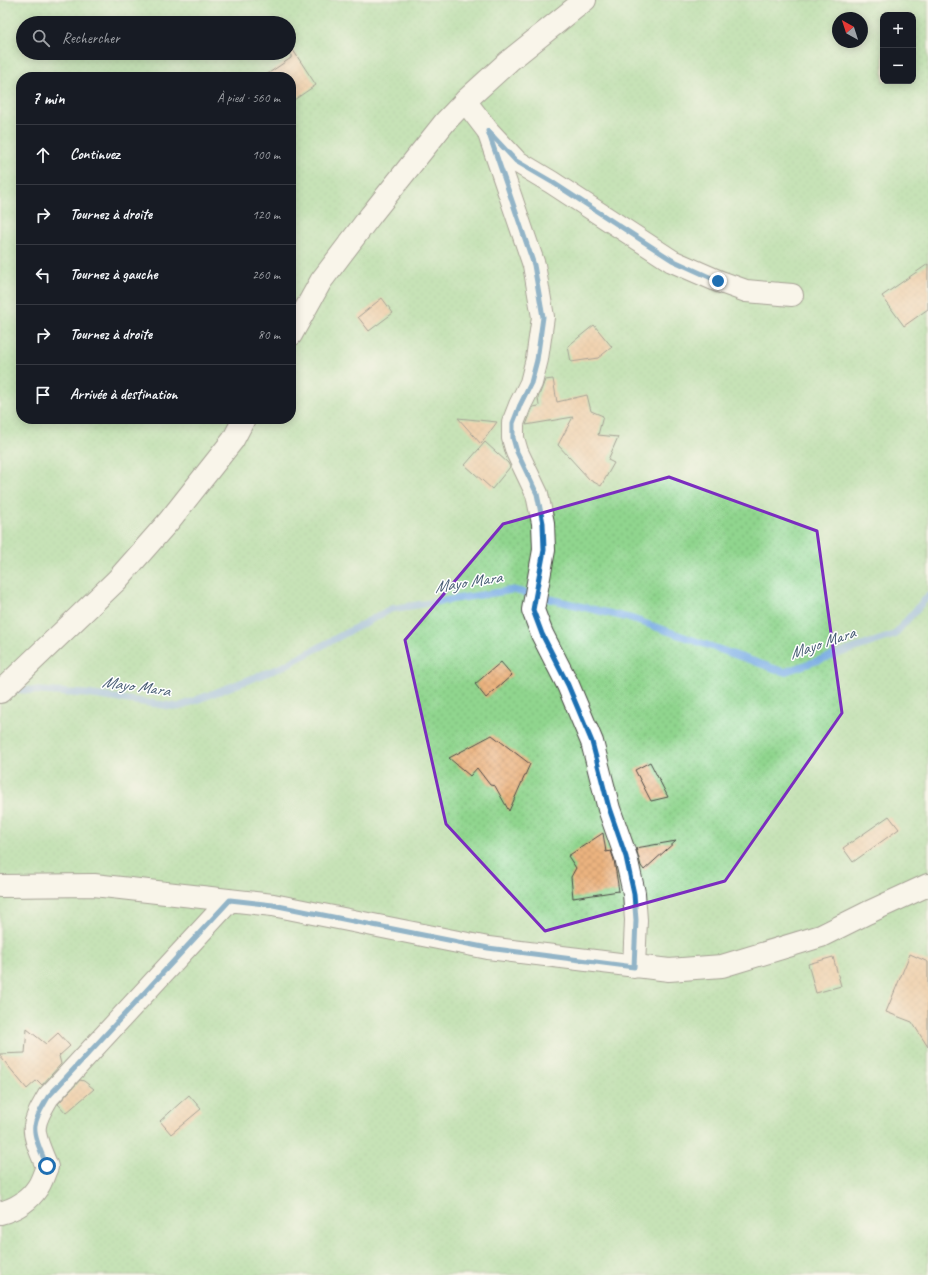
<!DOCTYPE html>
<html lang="fr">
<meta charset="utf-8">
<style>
:root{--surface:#171b24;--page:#242831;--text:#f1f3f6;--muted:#9ea1a6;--line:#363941}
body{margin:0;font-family:Caveat,sans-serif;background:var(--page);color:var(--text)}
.controls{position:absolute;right:12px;top:12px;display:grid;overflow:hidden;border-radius:8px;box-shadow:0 2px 10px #0003}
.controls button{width:36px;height:36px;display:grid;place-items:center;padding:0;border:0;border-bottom:1px solid var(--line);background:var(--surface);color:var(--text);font:20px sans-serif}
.compass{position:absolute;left:832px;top:12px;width:36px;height:36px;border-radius:50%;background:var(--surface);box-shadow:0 2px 10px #0003;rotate:321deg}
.stop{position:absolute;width:12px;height:12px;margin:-9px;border:3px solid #1f6fb2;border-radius:50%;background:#fff}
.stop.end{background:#1f6fb2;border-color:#fff;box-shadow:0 1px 4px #0008}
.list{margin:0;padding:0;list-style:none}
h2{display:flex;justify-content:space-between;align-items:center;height:52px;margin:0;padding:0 16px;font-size:17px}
h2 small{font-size:13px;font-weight:400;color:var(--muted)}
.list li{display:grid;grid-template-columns:26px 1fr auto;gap:12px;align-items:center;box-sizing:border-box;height:60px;padding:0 16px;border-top:1px solid var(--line)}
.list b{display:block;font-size:15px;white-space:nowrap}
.list em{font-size:13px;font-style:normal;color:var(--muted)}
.icon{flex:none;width:22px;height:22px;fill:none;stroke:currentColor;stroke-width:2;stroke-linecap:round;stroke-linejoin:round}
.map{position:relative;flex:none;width:928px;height:1275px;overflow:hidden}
.search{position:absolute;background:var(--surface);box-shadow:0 2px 10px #0003;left:16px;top:16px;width:280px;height:44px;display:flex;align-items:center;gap:10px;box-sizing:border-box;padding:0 14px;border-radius:22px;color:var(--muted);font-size:15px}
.panel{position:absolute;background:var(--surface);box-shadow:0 2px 10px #0003;left:16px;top:72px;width:280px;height:352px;border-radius:16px}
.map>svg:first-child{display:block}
</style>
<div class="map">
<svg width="928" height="1275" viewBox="0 0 928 1275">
<defs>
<pattern id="grass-dots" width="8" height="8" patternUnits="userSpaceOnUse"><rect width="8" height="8" fill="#90d58e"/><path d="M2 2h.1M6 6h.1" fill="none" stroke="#7cb77b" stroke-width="1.8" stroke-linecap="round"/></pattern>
<pattern id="building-cross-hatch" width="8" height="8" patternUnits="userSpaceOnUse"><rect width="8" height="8" fill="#ebb37f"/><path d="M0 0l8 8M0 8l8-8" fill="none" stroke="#ca9a6e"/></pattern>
</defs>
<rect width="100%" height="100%" fill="#fff"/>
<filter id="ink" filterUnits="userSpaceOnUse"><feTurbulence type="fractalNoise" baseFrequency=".025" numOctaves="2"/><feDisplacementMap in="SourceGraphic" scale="8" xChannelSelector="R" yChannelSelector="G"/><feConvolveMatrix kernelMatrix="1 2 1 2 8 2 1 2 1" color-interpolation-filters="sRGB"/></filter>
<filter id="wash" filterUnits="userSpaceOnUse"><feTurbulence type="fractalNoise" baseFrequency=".012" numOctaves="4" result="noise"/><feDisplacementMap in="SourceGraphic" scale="16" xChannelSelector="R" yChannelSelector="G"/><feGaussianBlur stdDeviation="0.9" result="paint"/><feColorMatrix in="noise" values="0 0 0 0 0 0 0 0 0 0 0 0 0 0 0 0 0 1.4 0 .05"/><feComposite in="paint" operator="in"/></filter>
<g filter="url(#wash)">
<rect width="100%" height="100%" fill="#f4ecd8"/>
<path fill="url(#grass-dots)" stroke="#5e805c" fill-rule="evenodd" d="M0 0H928V1275H0ZM883 15H913V81H883ZM838 18H862V42H838ZM23 23H289V53H23ZM21 77H291V419H21Z"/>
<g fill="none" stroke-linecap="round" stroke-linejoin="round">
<path stroke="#74a9e1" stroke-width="7" d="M10 689 86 694 178 707 282 667 391 609 513 590 633 619 784 672 894 635 928 596"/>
</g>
<g id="blocks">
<path fill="url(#building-cross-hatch)" d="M291 47 316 85 291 102V77H263L291 58Z
M928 264V309L904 326 882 296Z
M382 298 393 313 369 331 358 317Z
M594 325 612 347 598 358 571 362 568 346Z
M553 379 557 402 587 395 591 411 603 416 598 435 618 437 608 460 614 463 601 486 590 480 558 445 573 417 526 425 533 407 539 406 538 398 545 380Z
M458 418 497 422 481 444Z
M485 442 508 463 510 467 492 489 465 465Z
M501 662 512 675 486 698 475 684Z
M492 735 530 764 509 811 495 786 490 785 477 768 470 776 449 758Z
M650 762 668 797 651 801 635 770Z
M889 816 899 829 853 862 843 848Z
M603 833 606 852 611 851 614 860 619 891 573 898 571 877 576 868 568 856Z
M676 841 644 870 641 866 636 848Z
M910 954 928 962V1047L912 1022 886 1012Z
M833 957 841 986 816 993 808 964Z
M27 1029 46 1044 58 1033 70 1046 59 1056 61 1064 42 1085 37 1080 27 1089 0 1056V1054L25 1053Z
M80 1080 84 1081 94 1089 66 1113 58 1104Z
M189 1095 201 1109 171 1134 160 1121Z"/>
</g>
</g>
<g filter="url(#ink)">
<use href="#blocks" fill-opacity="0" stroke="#494845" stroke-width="1"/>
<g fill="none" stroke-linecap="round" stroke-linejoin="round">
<defs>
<path id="minor" d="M465 101 488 131 516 161 551 182 672 261 718 281 746 291 792 295
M488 131 534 265 543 317 537 359 531 383 520 405 513 423V438L517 452 537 494 543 523 544 550 533 610 542 634 568 685 592 742 609 809 626 857 634 893 636 920 634 967
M291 335 321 281 371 215 445 122 465 101 509 61 585 0
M0 692 117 580 169 521 233 440 244 419
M0 886 94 885 273 905 488 948 669 970 722 966 821 936 867 913 928 885
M0 1213C16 1209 29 1201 38 1187 42 1181 44 1173 47 1167 43 1156 33 1137 35 1126 36 1116 43 1106 48 1097L230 900"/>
</defs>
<use href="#minor" stroke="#494845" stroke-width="24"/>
<use href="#minor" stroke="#fff" stroke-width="22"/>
</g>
</g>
<g fill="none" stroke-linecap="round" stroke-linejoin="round" filter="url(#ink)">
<path stroke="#1f6fb2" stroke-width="5" d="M47 1166C43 1156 33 1137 35 1126 36 1116 43 1106 48 1097L230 900 273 905 488 948 634 967 636 920 634 894 626 857 609 808 592 742 568 685 542 634 533 610 544 550 543 523 537 494 517 452 513 438V423L520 405 531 383 537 360 543 317 534 265 488 131 516 161 552 182 672 260 718 281"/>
</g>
<path d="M0 0H928V1275H0ZM669 477 817 531 842 713 725 881 545 931 446 824 405 640 503 524Z" fill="#f4ecd8" fill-opacity=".55" fill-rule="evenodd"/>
<path fill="none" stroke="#7b2cbf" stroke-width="3" stroke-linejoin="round" d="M669 477 817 531 842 713 725 881 545 931 446 824 405 640 503 524Z"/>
<g text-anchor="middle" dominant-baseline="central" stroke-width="3" stroke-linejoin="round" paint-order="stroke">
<g font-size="17" font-style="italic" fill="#485d74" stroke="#fff">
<text transform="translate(468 582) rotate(-9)">Mayo Mara</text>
<text transform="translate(822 643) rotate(-19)">Mayo Mara</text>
<text transform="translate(136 686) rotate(8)">Mayo Mara</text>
</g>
</g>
</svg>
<div class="controls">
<button>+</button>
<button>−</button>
</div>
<svg class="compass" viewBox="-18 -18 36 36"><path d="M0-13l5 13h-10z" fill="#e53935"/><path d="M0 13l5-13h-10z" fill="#9ea1a6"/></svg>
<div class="stop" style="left:47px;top:1166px"></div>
<div class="stop end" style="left:718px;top:281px"></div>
<div class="search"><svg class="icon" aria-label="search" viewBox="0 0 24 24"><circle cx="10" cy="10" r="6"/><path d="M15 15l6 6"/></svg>Rechercher</div>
<section class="panel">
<h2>7 min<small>À pied · 560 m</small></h2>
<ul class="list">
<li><svg class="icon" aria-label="ahead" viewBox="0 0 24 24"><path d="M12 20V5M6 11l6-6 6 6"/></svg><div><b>Continuez</b></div><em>100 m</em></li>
<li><svg class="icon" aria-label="right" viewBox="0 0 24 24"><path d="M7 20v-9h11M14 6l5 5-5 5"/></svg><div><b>Tournez à droite</b></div><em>120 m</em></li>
<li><svg class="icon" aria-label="left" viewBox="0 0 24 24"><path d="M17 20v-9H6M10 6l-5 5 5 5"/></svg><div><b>Tournez à gauche</b></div><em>260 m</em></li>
<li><svg class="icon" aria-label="right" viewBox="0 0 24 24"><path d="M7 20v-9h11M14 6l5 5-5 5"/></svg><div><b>Tournez à droite</b></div><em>80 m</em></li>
<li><svg class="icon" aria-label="arrive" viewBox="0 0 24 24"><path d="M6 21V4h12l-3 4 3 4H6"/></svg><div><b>Arrivée à destination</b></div></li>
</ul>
</section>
</div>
